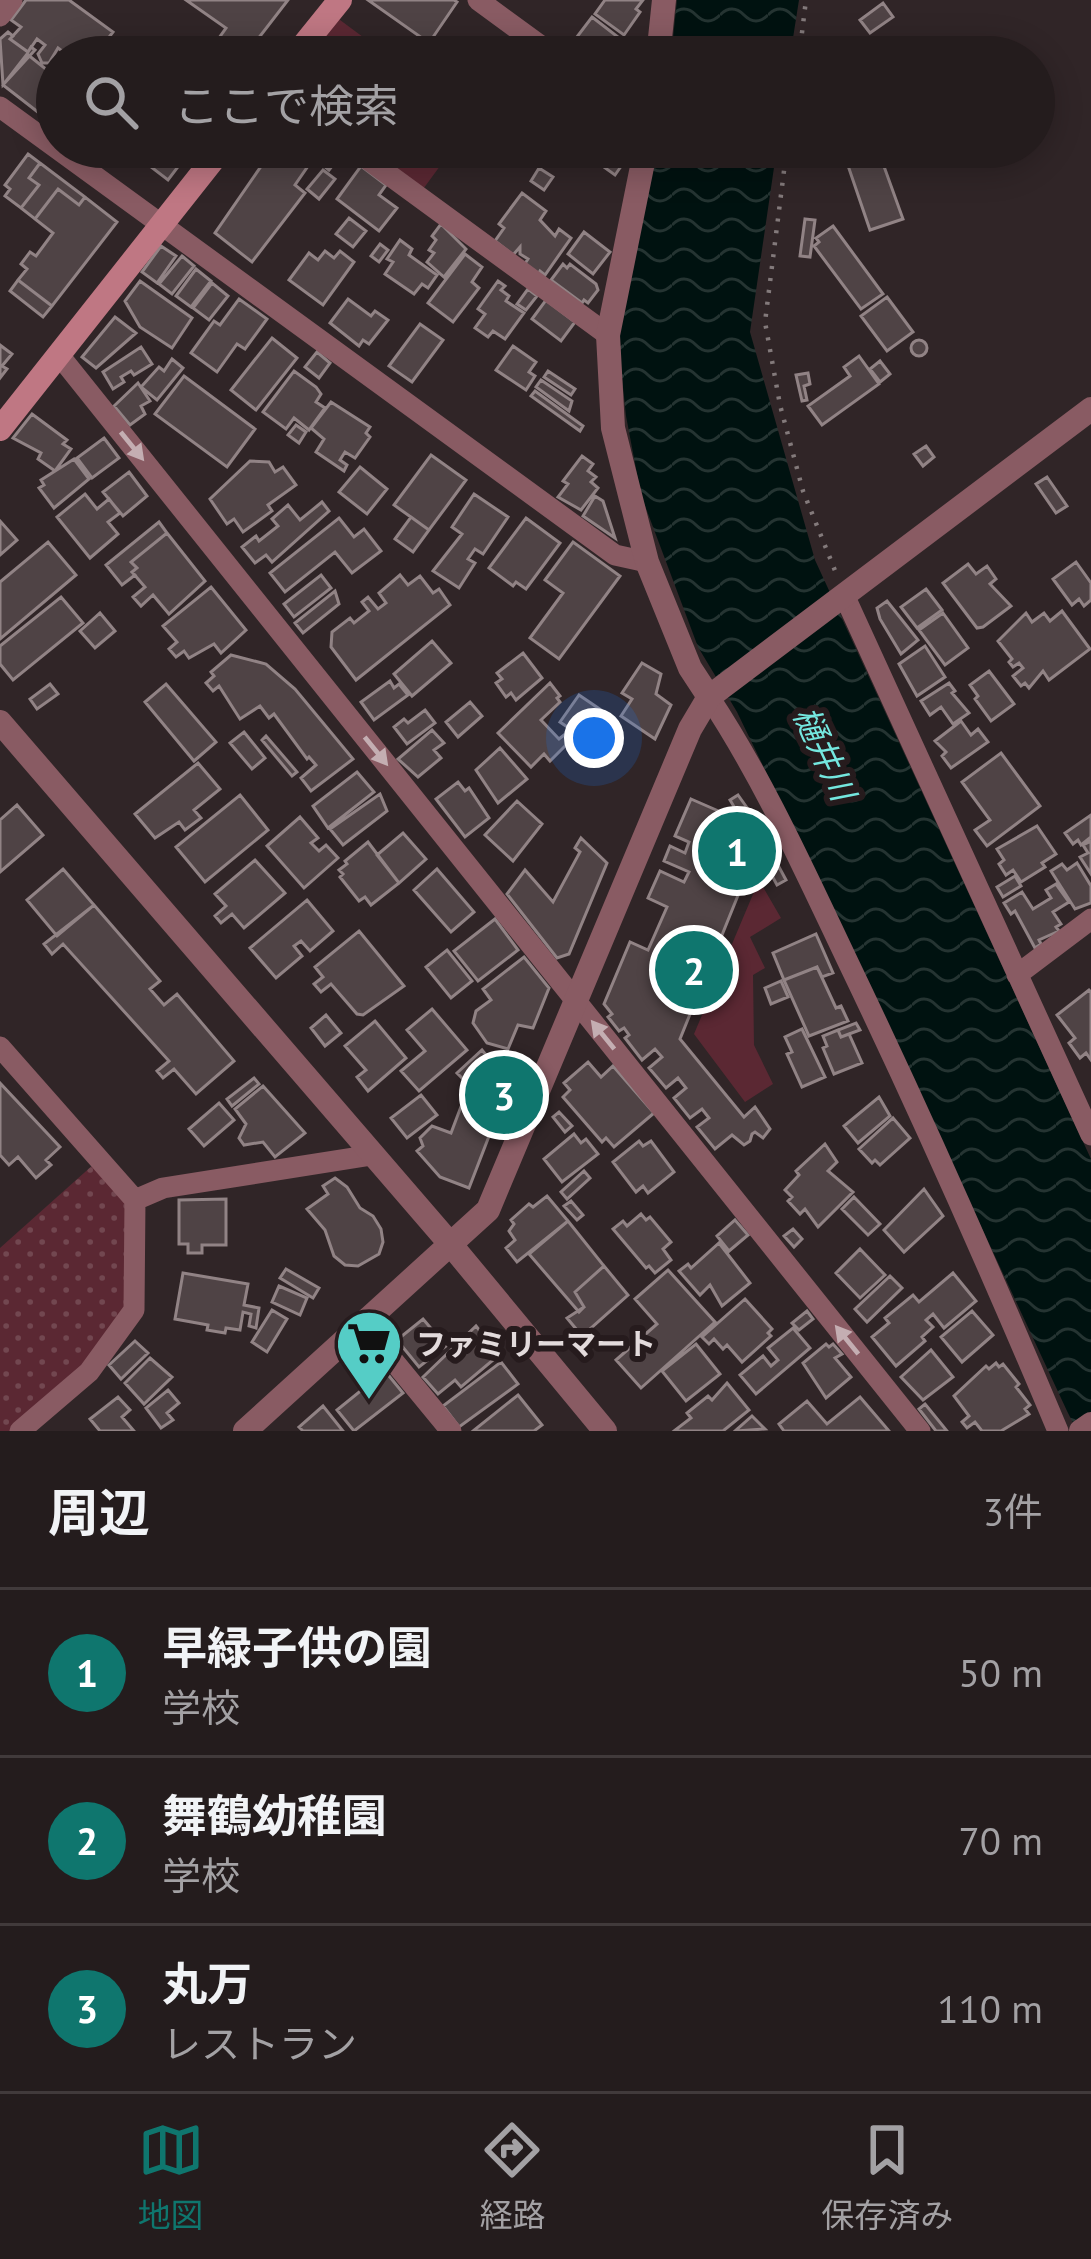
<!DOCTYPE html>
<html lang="ja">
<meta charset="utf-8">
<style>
:root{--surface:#241c1d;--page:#30292a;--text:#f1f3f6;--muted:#a3a1a4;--line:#413a3b;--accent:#0f766e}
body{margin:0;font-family:"PT Sans","Noto Sans JP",sans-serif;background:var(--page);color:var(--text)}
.you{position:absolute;left:594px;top:738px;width:42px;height:42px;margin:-30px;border:9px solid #fff;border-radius:50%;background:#1a73e8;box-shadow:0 0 0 18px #1a73e833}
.badge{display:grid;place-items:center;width:78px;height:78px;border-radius:50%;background:var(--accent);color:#fff;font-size:39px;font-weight:700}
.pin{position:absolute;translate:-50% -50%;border:6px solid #fff;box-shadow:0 3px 12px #0006}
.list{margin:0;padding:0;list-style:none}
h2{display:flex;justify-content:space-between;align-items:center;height:156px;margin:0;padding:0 48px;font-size:51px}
h2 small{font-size:39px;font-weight:400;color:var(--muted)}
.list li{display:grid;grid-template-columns:78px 1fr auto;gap:36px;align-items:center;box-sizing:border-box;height:168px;padding:0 48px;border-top:3px solid var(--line)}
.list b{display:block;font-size:45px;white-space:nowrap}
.list p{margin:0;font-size:39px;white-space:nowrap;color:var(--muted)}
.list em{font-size:39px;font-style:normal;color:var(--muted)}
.icon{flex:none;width:66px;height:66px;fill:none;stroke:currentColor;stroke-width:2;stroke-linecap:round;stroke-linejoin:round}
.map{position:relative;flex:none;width:1091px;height:1431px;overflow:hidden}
.search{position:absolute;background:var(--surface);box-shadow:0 6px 30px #0003;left:36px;right:36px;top:36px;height:132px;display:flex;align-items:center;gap:30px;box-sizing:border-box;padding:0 42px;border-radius:66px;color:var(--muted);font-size:45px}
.sheet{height:660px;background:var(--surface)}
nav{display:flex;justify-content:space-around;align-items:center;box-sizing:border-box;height:168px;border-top:3px solid var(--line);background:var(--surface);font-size:33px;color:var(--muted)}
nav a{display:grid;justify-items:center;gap:6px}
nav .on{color:var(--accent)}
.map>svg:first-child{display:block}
</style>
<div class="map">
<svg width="1091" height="1431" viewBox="0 0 1091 1431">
<defs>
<pattern id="grass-dots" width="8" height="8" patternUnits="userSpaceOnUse" patternTransform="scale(3)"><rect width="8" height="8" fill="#5b2833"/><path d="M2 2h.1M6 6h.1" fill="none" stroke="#724750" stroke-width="1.8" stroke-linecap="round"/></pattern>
<pattern id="water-waves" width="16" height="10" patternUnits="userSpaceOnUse" patternTransform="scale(3)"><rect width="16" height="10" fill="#001210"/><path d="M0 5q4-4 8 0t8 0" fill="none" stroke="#253432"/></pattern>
</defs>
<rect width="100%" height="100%" fill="#302527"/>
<path fill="url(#grass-dots)" d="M94 1164 128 1202 129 1307 96 1354 11 1431H0V1248Z"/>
<path fill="#5b2833" d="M336 17 390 57H308Z
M351 147H454L418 196Z
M759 880 781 918 750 937 765 968 753 975 754 1045 773 1084 745 1102 694 1034Z"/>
<path fill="url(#water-waves)" d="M677 0H799L790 57H671Z
M657 147H777L750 332 815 560 1091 1159V1431H1077L1067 1411 852 949 737 712 698 647 641 495 626 416 619 349 621 307Z"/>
<path fill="#4f4345" stroke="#918385" stroke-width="3" d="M26 0H69L113 32 94 57H70L58 48 49 63H42L38 54 45 45 37 39 28 52 10 39 21 27 11 20Z
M186 0H288L244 57 219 38 226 28Z
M368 0H454L457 2 429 43Z
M605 0H643L636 9 640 12 624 35 595 14Z
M883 3 893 17 870 33 860 20Z
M592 17 627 44 617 57H576L567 50Z
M8 32 13 36 10 39 28 52 31 47 35 50 3 85 0 39Z
M123 38 137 48 148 57H108Z
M27 54 57 78V97L43 116 3 85Z
M152 147H193L168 180 142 160Z
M251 147H311L301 161 308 166 295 185 305 193 252 262 215 233 264 162 252 153Z
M604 147H626L623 151 629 155 615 175 594 160Z
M877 147 903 219 870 230 842 148Z
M336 149 342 153 329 170 324 166Z
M28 154 40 163 29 178 39 185 21 208 5 196 10 189 5 185Z
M40 163 85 197 79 205 58 189 35 219 21 208 39 185 29 178Z
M361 166 386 185 379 195 397 208 379 231 337 199Z
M539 168 553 177 544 190 531 181Z
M323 170 335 179 319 199 307 189Z
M58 189 79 205 85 197 117 222 52 306 18 280 27 269 21 264 30 252 36 256 53 233 35 219Z
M522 193 546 211 540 220 555 236 559 229 571 238 545 275 540 271 538 275 524 265 528 259 520 254V247L513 255 495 241 504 228 499 224Z
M349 218 366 231 353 247 336 234Z
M805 219 815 220 810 257 800 256Z
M441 224 466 249 444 277 427 262 434 253 429 250 436 240 432 236Z
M833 226 883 294 861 309 814 246 819 242 816 238Z
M584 232 610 252 593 274 568 254Z
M400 240 412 249 409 255 437 275 428 288 422 284 414 294 385 274 393 262 387 259Z
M380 244 388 250 379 262 371 256Z
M161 246 176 256 157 283 142 272Z
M325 251 334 258 340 251 354 262 323 305 289 280 309 253 318 260Z
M465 254 482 267 472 282 479 288 453 322 428 303Z
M182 256 194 266 172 294 159 284Z
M563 264 567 268 570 264 596 284 598 290 588 303 584 300 582 303 551 280Z
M196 269 211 281 191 307 176 296Z
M18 280 52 306 43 317 10 291Z
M140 281 192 318 172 348 140 327 125 301Z
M498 281 505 286 501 290 509 296 506 301 524 313 505 339 493 331 488 337 475 328 485 314 478 309Z
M212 283 228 296 209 320 193 308Z
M528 289 537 296 526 310 517 304Z
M887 297 913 332 887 351 861 316Z
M239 299 267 319 245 349 237 344 217 372 191 353 214 321 220 325Z
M348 299 371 316 375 311 388 320 369 344 363 340 359 346 330 323Z
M546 300 575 322 561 341 532 319Z
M115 317 136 333 96 368 82 357Z
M420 324 443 340 412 382 389 366Z
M272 338 297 358 256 410 231 390Z
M911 348a8 8 0 1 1 16 0a8 8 0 1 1-16 0Z
M0 345 12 354 2 366 7 369 0 378Z
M513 346 536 362 529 372 535 376 526 390 496 370Z
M141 347 152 364 134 375 131 371 121 377 124 382 113 389 103 372Z
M317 352 330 363 319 378 305 367Z
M859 356 879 384 822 425 808 406 850 376 844 367Z
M172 359 183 368 157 400 141 387 159 367 164 371Z
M880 361 890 374 880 382 870 369Z
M294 371 316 387 321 394 316 402 325 408 309 430 294 418 286 429 263 412Z
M548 371 575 389 571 395 544 377Z
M808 373 810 384 804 386 807 400 802 401 796 375Z
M184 376 255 429 227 467 155 414Z
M541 380 572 401 569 411 536 387Z
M138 383 150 401 141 406 145 414 130 425 114 406Z
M535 391 583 426 580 431 531 396Z
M331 402 370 427 366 433 370 437 355 458 345 452 340 460 347 465 344 471 316 452 324 439 311 428Z
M32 414 67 440 63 444 71 449 55 471 38 459 41 453 13 438Z
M296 425 306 432 299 443 288 435Z
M104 438 119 458 92 478 77 458Z
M926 446 934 457 923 466 914 454Z
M431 455 466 480 429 530 394 505Z
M582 456 593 464 588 471 596 477 591 482 598 488 581 510 558 497 568 484 563 481Z
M74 459 89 479 54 508 39 488 44 485 41 480Z
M250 461 269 462 275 472 283 467 296 485 268 505 272 511 243 532 234 519 227 524 210 499Z
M360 467 387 489 367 514 339 492Z
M129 472 147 496 123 516 103 492Z
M1047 477 1067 506 1056 513 1036 484Z
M85 494 97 509 109 499 120 513 108 522 118 534 90 558 57 517Z
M474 494 508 517 483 554 475 549 468 559 475 563 459 588 433 571 462 534 452 527Z
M595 496 603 501 615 538 583 516Z
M322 502 329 511 272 562 266 555 255 563 242 547 256 536 259 541 278 526 272 519 288 505 300 520Z
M411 517 429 530 413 552 395 539Z
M339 518 354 537 364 529 381 551 352 573 335 552 285 592 270 573Z
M526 518 560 543 526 589 516 582 513 586 489 568Z
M0 521 17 540 0 555Z
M159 522 167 533 131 562 137 568 132 572 135 575 122 585 106 565Z
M167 533 205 581 169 614 153 595 141 606 133 597 145 587 132 572 137 568 131 562Z
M48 542 76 575 0 639V582Z
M573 542 620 576 559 659 530 638 563 593 545 580Z
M1076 562 1091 583V600L1084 606 1079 599 1072 605 1053 579Z
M968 564 976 574 987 566 996 579 990 584 1011 606 983 627 977 628 943 583Z
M321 575 331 588 294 617 284 604Z
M400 575 408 585 420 576 433 593 439 589 450 605 356 680 331 647 332 632 350 618 354 623 369 611 362 602 368 597 378 609 386 603 379 593Z
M211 587 246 630 221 653 214 644 189 658 184 651 176 657 169 649 177 642 163 626Z
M926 589 942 610 917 628 901 607Z
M335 591 339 604 303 633 295 623Z
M61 597 83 623 13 680 0 664V646Z
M887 601 918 640 901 654 880 619 877 608Z
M1062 611 1090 649 1049 680 1043 671 1029 688 1025 683 1021 686 1013 676 1023 668 1019 663 1013 667 1009 662 1012 659 998 641 1026 613 1032 622 1044 613 1050 621Z
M100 613 115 631 95 648 80 631Z
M943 613 968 648 945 665 919 630Z
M432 641 451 663 412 696 394 674Z
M925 646 945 677 917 696 899 664Z
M523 653 542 678 516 700 511 693 506 697 496 683 502 679 497 673Z
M231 655 266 664 295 689 353 759 311 791 301 778 316 765 309 757 307 759 274 714 269 718 260 706 240 719 219 686 213 691 206 683 214 676 211 672Z
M642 663 661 674 656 694 671 705 655 739 621 716 632 699 622 693Z
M989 671 1014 704 991 721 975 699 978 696 970 685Z
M390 681 394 688 399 684 408 695 374 720 361 702Z
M550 683 560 696 557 698 560 702 541 720 559 739 564 735 570 741 550 761 544 754 531 767 498 733Z
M949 683 955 691 952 693 969 713 953 724 941 707 930 715 921 701Z
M50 684 58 694 37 709 30 699Z
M166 684 216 742 194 761 145 702Z
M579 695 601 710 582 737 560 722Z
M470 702 482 716 458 737 446 722Z
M425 710 435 723 407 744 394 727 404 719 408 723Z
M605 717 620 728 613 736 599 726Z
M961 721 971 735 978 729 988 742 951 768 942 756 946 752 935 741Z
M432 730 444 743 434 750 441 758 418 777 398 759Z
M244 732 265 758 252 769 230 743Z
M266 736 297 772 292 776 262 740Z
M500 748 527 779 498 803 476 770Z
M1001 753 1040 806 987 846 975 830 990 820 962 782Z
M198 763 220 789 194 810 201 818 185 830 179 822 155 838 135 814Z
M357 772 374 792 328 828 313 806Z
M458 782 465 791 469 788 489 818 465 837 436 799Z
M380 794 387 811 343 845 330 829Z
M240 795 268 830 205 882 176 847Z
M738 795 748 809 739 815 730 800Z
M691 799 764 831 680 1039 744 1117 755 1107 770 1129 763 1138 755 1132 752 1134 750 1141 744 1145 732 1135 715 1149 697 1127 709 1118 702 1109 690 1118 674 1098 686 1088 678 1078 666 1088 649 1068 662 1057 655 1049 642 1060 625 1038 629 1035 624 1028 619 1031 608 1017 612 1014 604 1004 630 942 648 950 667 907 648 898 660 871 684 882 689 872 664 861 670 846 685 853 689 842 675 836Z
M517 801 542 824 513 861 485 835Z
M17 805 43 835 0 872V820Z
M1091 815V837L1081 845 1078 840 1073 844 1065 833Z
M300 817 318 838 311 843 319 851 326 845 338 858 304 888 267 846Z
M1037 826 1056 854 1042 863 1045 867 1021 882 1013 870 1006 875 999 864 1004 860 997 849Z
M403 833 426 859 399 883 377 855Z
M581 838 607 863 569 954 557 958 507 894 525 870 553 902 580 852 575 848Z
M1091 841V874L1080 857 1088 853 1083 845Z
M368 842 399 883 371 905 365 897 359 901 340 877 343 874 339 870 347 864 345 861Z
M255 860 285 893 244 928 232 914 221 923 215 916 226 906 215 894Z
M1077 863 1091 886V903L1075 909 1051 871 1062 864 1067 870Z
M779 867 786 880 777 885 770 872Z
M63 869 94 905 57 936 27 900Z
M437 869 474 912 451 932 414 890Z
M1015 876 1021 886 1003 897 997 887Z
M1056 884 1069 902 1053 912 1061 924 1056 927 1059 931 1039 940 1041 944 1035 948 1015 911 1011 914 1004 903 1022 892 1033 909 1051 898 1046 890Z
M307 900 333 931 310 951 301 941 294 946 302 956 276 978 250 948Z
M94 905 160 981 150 989 164 1005 177 994 234 1061 196 1094 174 1069 163 1078 157 1071 169 1061 63 944 52 954 44 944Z
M495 919 518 950 478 981 454 951Z
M359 931 404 986 363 1015 357 1014 331 984 321 992 314 984 323 977 315 967Z
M816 934 833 973 822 977 817 967 784 980 773 953Z
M447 950 472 981 451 998 426 967Z
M524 957 549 988 533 1028 518 1025 508 1049 487 1043 473 1023 476 1011 491 1000 483 989Z
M817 967 836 1008 841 1006 848 1021 809 1036 784 980Z
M781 981 788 997 771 1004 765 988Z
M1089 990 1091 992V1060L1086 1053 1080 1058 1069 1043 1075 1038 1057 1015Z
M432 1009 467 1050 419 1091 401 1071 425 1051 407 1030Z
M326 1015 341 1033 325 1046 311 1028Z
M375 1021 406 1058 368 1091 357 1077 366 1070 345 1046Z
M856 1023 860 1030 841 1037 838 1030Z
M802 1029 825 1077 802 1087 787 1054 792 1052 785 1037Z
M838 1030 841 1037 849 1034 862 1063 834 1074 823 1048 827 1046 823 1036Z
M482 1050 511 1086 499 1115 457 1073Z
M588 1062 601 1077 613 1066 654 1113 614 1147 606 1138 602 1142 563 1097 570 1090 564 1083Z
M254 1078 259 1084 232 1106 227 1099Z
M0 1083 60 1147 46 1160 51 1165 36 1178 18 1157 9 1165 0 1155Z
M263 1086 305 1133 275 1157 263 1142 244 1145 239 1138 246 1124 235 1109Z
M421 1095 437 1115 407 1138 391 1118Z
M879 1097 890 1116 858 1143 844 1126Z
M219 1103 234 1120 204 1146 189 1129Z
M462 1104 496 1118 469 1188 440 1177 417 1151 423 1146 420 1138 432 1126 451 1133Z
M559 1112 572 1126 565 1132 553 1117Z
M893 1118 910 1138 880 1165 875 1160 872 1163 859 1149Z
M574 1134 581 1143 586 1139 598 1154 562 1182 544 1159Z
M639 1141 643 1146 651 1141 674 1172 648 1193 643 1186 636 1192 613 1162Z
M825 1144 837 1162 828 1171 853 1192 818 1227 805 1209 800 1214 788 1201 792 1197 785 1190 799 1175 796 1171Z
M584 1171 590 1178 567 1199 561 1192Z
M335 1178 347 1187 360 1208 373 1216 381 1229 383 1242 379 1254 358 1266 345 1265 334 1256 325 1230 307 1209 328 1194 323 1186Z
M924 1189 943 1216 904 1252 884 1230Z
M547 1196 568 1221 517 1262 506 1248 515 1240 509 1231 514 1224 511 1220 529 1204 533 1207Z
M854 1197 880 1224 868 1235 842 1209Z
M226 1199V1245H202V1253H188V1244H179V1200Z
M571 1201 583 1215 577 1220 564 1206Z
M641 1214 646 1220 650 1217 671 1242 663 1249 671 1260 655 1273 649 1266 646 1268 613 1229 623 1221 627 1226Z
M735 1220 748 1235 729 1251 717 1236Z
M568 1221 604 1266 575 1292 584 1307 579 1312 529 1254Z
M793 1229 802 1239 794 1247 784 1236Z
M719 1243 750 1283 722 1306 710 1285 700 1295 679 1271 688 1264 691 1268Z
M860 1249 885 1275 860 1298 836 1273Z
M604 1266 628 1295 582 1336 567 1318 584 1307 575 1292Z
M286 1269 319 1288 313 1298 280 1278Z
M668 1270 715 1322 641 1388 616 1360 657 1324 635 1299Z
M183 1273 248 1284 244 1305 259 1308 256 1328 249 1326 251 1314 243 1312 240 1330 226 1328 225 1333 207 1330 208 1325 175 1319Z
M953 1273 976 1301 944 1328 933 1314 926 1320 933 1327 922 1337 925 1341 896 1366 872 1337 889 1323 885 1318 913 1295 919 1302Z
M890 1276 902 1288 867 1322 855 1309Z
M279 1286 307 1298 300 1315 272 1302Z
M745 1299 772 1329 768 1333 771 1336 742 1362 727 1345 723 1349 714 1339 709 1344 702 1337Z
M272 1310 287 1319 267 1352 252 1342Z
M807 1311 813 1319 799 1330 792 1323Z
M972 1311 993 1335 962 1362 941 1337Z
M423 1319 446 1346 419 1367 397 1340Z
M476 1326 499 1355 461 1387 455 1380 438 1394 423 1377Z
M793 1328 810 1348 756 1394 740 1375 763 1356 771 1366 778 1360 768 1348Z
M135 1341 148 1353 121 1379 109 1365Z
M696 1344 720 1374 686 1401 662 1371Z
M826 1344 829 1347 833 1344 842 1354 835 1358 851 1377 826 1398 803 1363Z
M931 1350 953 1377 923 1400 901 1377Z
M150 1358 172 1377 144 1404 125 1383Z
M501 1362 518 1384 459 1427 443 1406Z
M996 1363 999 1367 1003 1364 1019 1384 1016 1387 1030 1405 1025 1409 1029 1414 1001 1431H982L975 1422 967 1428 962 1422 969 1416 954 1396 986 1366 989 1369Z
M385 1371 403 1393 354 1431 337 1410Z
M727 1383 749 1410 723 1431H674L691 1418 687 1413 708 1396 712 1400Z
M168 1390 179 1403 167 1413 173 1420 161 1428 146 1408Z
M518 1395 542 1425 534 1431H473Z
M118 1397 130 1410 122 1417 134 1431H100L90 1419Z
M860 1397 889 1431H784L779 1424 807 1401 827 1424Z
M925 1404 947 1431H936L919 1409Z
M323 1406 343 1431H303L299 1427Z
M752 1416 765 1429 736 1431H735Z"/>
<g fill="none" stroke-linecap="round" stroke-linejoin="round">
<path stroke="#837a7b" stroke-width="4.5" stroke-dasharray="3 9" stroke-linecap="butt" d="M799 57 806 0
M787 147 765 322 780 405 803 491 836 573"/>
<path stroke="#895b63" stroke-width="21" d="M478 0 556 57
M0 16 12 0
M0 107 615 555 647 562
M351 147 608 335
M59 355 920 1431
M845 597 1091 1135
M709 697C764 780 806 874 849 964 923 1118 992 1274 1058 1431
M1017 975 1091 919
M0 1047 135 1200
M363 1324 451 1431
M20 1431 89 1372 134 1310 135 1200 163 1188 372 1155"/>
<path stroke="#895b63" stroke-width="24" d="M658 57 664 0
M646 147 608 335 613 428 647 562 690 668 709 697
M0 722 452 1246 605 1431
M245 1431 488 1210 690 729 709 697 1091 409
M1081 1431 1091 1424"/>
<path stroke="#bf7783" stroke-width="24" d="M294 57 340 0
M0 429 223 147"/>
</g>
<defs><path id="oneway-solid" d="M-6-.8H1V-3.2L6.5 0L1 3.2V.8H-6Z" transform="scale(3)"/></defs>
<g fill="#c4aeb2">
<use href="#oneway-solid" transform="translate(132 446) rotate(51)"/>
<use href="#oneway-solid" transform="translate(376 751) rotate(51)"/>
<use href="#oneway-solid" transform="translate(603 1035) rotate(-129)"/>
<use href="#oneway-solid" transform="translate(847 1340) rotate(-129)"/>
</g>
<defs>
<symbol id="supermarket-pin" viewBox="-11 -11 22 30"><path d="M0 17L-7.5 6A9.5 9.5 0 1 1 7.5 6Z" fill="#55cdc6" stroke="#261b1d"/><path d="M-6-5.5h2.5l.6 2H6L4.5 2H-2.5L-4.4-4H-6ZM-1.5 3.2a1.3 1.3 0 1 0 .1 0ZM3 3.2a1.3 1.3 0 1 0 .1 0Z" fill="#111"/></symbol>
</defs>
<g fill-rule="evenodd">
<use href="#supermarket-pin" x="331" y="1305" width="76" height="104"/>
</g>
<g text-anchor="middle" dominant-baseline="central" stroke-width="12" stroke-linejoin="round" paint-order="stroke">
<g font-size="30" font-weight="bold" fill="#e3dbdc" stroke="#261b1d" text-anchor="start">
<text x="416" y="1343">ファミリーマート</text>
</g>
<g font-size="33" font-style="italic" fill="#74e7df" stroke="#261b1d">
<text transform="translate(825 753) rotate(65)">樋井川</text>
</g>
</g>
</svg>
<div class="you"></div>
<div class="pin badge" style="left:737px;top:851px">1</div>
<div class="pin badge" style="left:694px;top:970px">2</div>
<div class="pin badge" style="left:504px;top:1095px">3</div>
<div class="search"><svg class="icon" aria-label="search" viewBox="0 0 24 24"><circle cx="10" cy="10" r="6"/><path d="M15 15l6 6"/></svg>ここで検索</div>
</div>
<section class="sheet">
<h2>周辺<small>3件</small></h2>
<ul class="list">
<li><span class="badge">1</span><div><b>早緑子供の園</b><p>学校</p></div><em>50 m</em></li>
<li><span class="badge">2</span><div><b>舞鶴幼稚園</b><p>学校</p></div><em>70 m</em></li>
<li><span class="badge">3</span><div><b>丸万</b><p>レストラン</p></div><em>110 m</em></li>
</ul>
</section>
<nav>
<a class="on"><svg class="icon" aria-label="map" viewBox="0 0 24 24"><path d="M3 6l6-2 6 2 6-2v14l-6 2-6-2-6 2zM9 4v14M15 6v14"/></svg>地図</a>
<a><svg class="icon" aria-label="directions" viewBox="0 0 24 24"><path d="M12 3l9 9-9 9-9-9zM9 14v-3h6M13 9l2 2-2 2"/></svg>経路</a>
<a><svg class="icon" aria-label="saved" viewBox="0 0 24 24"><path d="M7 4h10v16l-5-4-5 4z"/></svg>保存済み</a>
</nav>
